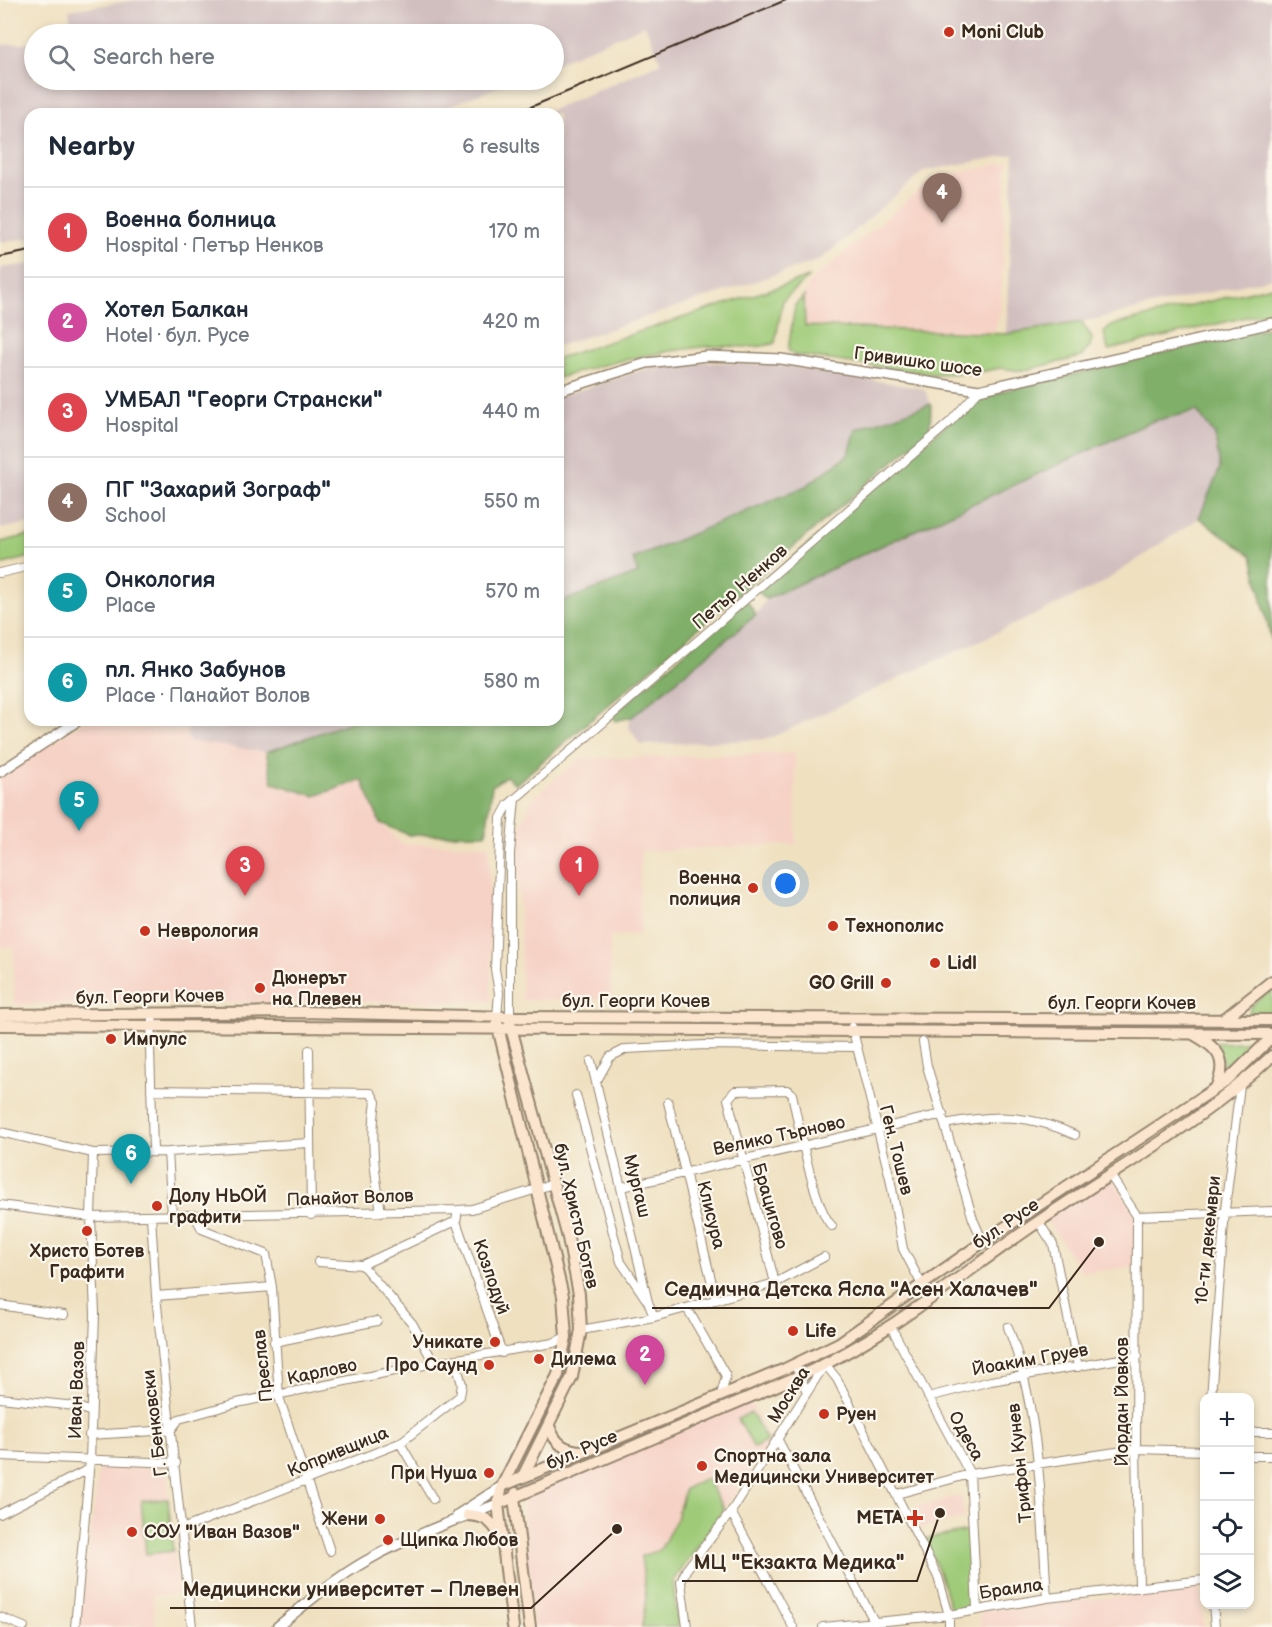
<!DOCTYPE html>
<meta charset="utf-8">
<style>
:root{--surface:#fff;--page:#f2f2f3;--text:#1f2937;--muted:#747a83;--line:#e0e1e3;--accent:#c8321e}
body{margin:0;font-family:"Balsamiq Sans",sans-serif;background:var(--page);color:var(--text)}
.controls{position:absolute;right:18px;bottom:18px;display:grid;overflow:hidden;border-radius:12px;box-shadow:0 3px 9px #0003}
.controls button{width:54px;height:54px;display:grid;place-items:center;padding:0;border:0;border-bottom:2px solid var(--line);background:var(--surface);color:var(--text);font:30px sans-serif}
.you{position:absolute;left:786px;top:884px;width:21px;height:21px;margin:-15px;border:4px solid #fff;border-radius:50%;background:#1a73e8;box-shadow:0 0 0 9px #1a73e833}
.badge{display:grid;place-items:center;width:39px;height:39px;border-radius:50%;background:var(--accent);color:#fff;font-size:20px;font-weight:700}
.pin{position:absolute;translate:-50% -50px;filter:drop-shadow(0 2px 3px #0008)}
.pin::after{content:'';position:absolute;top:32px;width:21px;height:18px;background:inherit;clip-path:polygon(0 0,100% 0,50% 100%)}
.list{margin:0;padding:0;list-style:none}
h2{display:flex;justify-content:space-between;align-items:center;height:78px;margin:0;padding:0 24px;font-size:26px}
h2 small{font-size:20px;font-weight:400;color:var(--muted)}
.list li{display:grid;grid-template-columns:39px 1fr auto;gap:18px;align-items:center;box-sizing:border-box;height:90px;padding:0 24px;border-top:2px solid var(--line)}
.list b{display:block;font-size:22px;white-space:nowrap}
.list p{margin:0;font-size:20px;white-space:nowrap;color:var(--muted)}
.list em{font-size:20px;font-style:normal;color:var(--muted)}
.icon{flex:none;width:33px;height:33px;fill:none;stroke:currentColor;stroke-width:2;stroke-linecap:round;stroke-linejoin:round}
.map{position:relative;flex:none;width:1272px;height:1627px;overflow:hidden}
.search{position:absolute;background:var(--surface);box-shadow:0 3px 9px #0003;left:24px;top:24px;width:540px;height:66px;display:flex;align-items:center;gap:15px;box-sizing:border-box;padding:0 21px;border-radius:33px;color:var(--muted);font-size:22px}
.panel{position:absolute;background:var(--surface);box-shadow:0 3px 9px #0003;left:24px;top:108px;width:540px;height:618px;border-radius:18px}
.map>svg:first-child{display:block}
</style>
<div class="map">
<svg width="1272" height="1627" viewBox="0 0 1272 1627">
<rect width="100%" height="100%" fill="#fbf7ec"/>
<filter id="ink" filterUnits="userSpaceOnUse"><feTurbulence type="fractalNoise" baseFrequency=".0167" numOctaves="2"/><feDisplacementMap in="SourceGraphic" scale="12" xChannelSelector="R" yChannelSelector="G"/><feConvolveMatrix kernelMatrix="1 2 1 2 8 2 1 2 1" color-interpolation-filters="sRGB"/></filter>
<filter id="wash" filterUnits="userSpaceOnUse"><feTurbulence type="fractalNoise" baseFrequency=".008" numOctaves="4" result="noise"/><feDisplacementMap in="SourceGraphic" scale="24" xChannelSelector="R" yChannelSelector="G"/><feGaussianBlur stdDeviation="1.35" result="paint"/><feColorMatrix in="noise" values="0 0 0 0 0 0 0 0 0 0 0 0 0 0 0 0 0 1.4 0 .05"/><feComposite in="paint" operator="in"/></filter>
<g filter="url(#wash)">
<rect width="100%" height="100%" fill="#efe0c0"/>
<path fill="#f6d1c5" d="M1010 162 1007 166 1000 313 993 333 805 326 804 296 808 284 934 178Z
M87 720H186L189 741 266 752 273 783 315 796 362 779 380 823 401 844 489 845 491 1001 14 1004V947H0V778Z
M795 753 796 844 640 851V934L610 936 611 999 522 1000 518 857 521 826 532 799 580 759Z
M1110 1175 1137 1216 1136 1267 1082 1272 1045 1217Z
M748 1397 770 1442 673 1582 678 1627H534L523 1510 528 1492Z
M166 1468 178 1594 153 1595 155 1627H78L99 1469Z
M961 1496 965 1518 919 1528 915 1507Z
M1200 1589 1204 1627H981L980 1611Z"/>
<path fill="#d1bfbf" d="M137 0H1272V278L1082 322 1006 334 1014 154 924 171 820 260 558 346V114H542L661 63 645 25 554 64V34H72L69 10Z
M34 43V80H516L429 114H30V238L0 242V45Z
M30 264V523L0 529V268Z
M704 362 778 364 924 389 931 404 856 429 849 454 806 486 634 559 639 573 558 603V397L649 368Z
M1197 411 1215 434 1220 468 1199 518 1101 584 768 739 640 745 628 725 632 717 756 615 766 599 1153 421Z
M186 720H356L266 752 188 741Z"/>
<path fill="#9fcb78" stroke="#6d7a4b" stroke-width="1.5" d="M809 277 783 300 775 343C751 351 727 344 702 347 652 352 606 363 558 378V358Z
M1272 286V311L1108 350 1104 332 1113 325Z
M804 296 805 326 1006 334 1082 322 1092 338 1090 346 1081 357 1021 371 1001 368 975 373 931 374 794 355 788 350 795 305Z
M30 535V557L0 565V542Z
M1272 987V1016L1249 1015 1250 1007Z
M1246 1042 1251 1048 1249 1053 1227 1073 1215 1043Z
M751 1412 767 1441 754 1448 738 1419Z
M706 1478 724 1509 673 1582 678 1627H642L646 1598 641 1556 660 1550 675 1522 685 1489Z
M168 1499 173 1551 146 1554 141 1501Z
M969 1531 975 1607 951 1611 940 1574 925 1539Z"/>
<path fill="#7faf68" stroke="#5d6c43" stroke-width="1.5" d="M1272 327V643L1252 556 1199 518 1220 468 1215 435 1197 411 1153 421 766 599 756 589 971 403 1003 391Z
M931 404 930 430 516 784 506 776 492 786 486 834 409 835 380 823 362 780 315 796 273 783 266 752 356 720H558V603L638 573 633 559 806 486 849 454 856 429Z
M743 602H748L756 615 632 717 615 721 612 716Z"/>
</g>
<g filter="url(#ink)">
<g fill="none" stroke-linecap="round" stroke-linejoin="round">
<defs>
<path id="minor" d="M0 573 30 566
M497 1017 499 993 495 969 500 840 501 818 508 805 950 422 979 390
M510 1017V853L515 799
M852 1027 890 1178 903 1249 922 1285
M923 1042 927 1066 973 1219 983 1242
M309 1050 311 1215
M591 1061 648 1302 654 1317
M596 1082 610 1057 626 1049 705 1045 856 1047
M151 1090 371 1093 376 1102C370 1139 375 1176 381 1212
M576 1095 621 1262 648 1302
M668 1102 716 1300
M945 1124C994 1114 1030 1114 1075 1135
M0 1132 93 1153 168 1152 309 1143
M153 1150 150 1048 153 1014
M168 1152 172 1216
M1110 1175 1137 1216 1272 1211
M622 1187 943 1114
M0 1205 91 1217 458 1210 472 1209 553 1184
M458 1210 456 1221 502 1353
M151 1216 156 1296 192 1627
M195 1216 202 1229 266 1254 272 1287 279 1397 330 1551
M1137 1216 1136 1449 1139 1588
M1038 1221 1053 1244 1078 1367
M318 1262 362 1265 456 1221
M362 1265 412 1323 434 1363
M775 1283 728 1099 735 1091 787 1090 792 1094C798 1121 814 1209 832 1226
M156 1296 272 1287
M0 1305 64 1315
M687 1308 726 1376 721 1395
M890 1325 970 1474 977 1608
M1008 1327C1041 1412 1041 1507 1047 1598
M581 1330 654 1317 775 1283 824 1257
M274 1342 377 1321
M795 1365 807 1392
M928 1397 991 1381 1138 1356
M0 1398 75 1406 89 1411
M1211 1398 1225 1210 1240 1085
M1250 1432H1272
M89 1435 171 1430 179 1419 237 1403 434 1363 553 1343 566 1337
M778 1440 874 1621 875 1627
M400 1443 433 1499
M0 1456 176 1463
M1250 1456H1272
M897 1494 970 1474 1136 1449 1204 1451
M731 1512 793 1627
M0 1514 89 1469
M182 1529 400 1443 460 1396 462 1384 455 1360
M1213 1604 1215 1627
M0 1617 24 1627
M75 1627 90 1460 95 1314 91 1217 93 1153
M687 1627 681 1582 686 1570 731 1512 825 1364 837 1379 938 1577 949 1615V1627
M823 1627 949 1615 1047 1598 1204 1580"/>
<path id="tertiary" d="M558 391 647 363 707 356 781 359 979 390 1272 323
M0 772 79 720
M457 1515 502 1486
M277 1627C306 1604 334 1579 366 1561 408 1537 452 1521 498 1504"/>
<path id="secondary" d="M0 1015 303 1012 510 1017 1272 1020
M1223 1020 1272 981
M497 1023 563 1296 566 1337 558 1375 502 1486 498 1504 513 1627
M510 1024 568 1238 579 1294 581 1330 572 1377 522 1478
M0 1025 1272 1034
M1193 1034C1218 1048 1229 1059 1216 1088
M549 1426C555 1444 565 1451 584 1451
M502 1486 785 1369 839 1343 983 1242 1228 1080 1272 1037
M516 1493 514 1497 530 1627
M498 1504 813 1370C894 1331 964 1272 1038 1222 1117 1168 1202 1122 1272 1056
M468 1515C484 1516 491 1520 499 1534"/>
</defs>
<use href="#minor" stroke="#95856f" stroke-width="10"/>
<use href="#tertiary" stroke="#95856f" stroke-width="12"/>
<use href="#secondary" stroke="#95856f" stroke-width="14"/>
<use href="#minor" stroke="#fff" stroke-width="8"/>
<use href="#tertiary" stroke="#fff" stroke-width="9"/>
<use href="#secondary" stroke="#fce5cf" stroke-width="10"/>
<path stroke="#3b2a1e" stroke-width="2" d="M514 114 786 0
M0 257 30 251"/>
</g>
</g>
<g fill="#c8321e" stroke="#fbf7ec" stroke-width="2">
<circle cx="949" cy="32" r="6"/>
<circle cx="753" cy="888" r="6"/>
<circle cx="833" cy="926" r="6"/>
<circle cx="145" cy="931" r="6"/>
<circle cx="935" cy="963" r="6"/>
<circle cx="886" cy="983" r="6"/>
<circle cx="260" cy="988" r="6"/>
<circle cx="111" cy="1039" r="6"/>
<circle cx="157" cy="1206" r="6"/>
<circle cx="87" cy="1231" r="6"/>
<circle cx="793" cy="1331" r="6"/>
<circle cx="495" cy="1342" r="6"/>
<circle cx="539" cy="1359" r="6"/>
<circle cx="489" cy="1365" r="6"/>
<circle cx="824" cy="1414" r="6"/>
<circle cx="702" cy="1466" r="6"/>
<circle cx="489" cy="1473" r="6"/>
<path d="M912 1509h6v6h6v6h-6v6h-6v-6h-6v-6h6z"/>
<circle cx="380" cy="1519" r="6"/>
<circle cx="132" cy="1532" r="6"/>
<circle cx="388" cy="1540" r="6"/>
</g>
<g text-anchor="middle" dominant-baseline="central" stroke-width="4.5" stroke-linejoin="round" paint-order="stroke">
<g font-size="18" font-weight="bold" fill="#3b2a1e" stroke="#fbf7ec" text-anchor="start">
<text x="961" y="32">Moni Club</text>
<text x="741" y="878" text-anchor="end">Военна<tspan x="741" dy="21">полиция</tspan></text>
<text x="845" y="926">Технополис</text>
<text x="157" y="931">Неврология</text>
<text x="947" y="963">Lidl</text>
<text x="272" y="978">Дюнерът<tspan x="272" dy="21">на Плевен</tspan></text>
<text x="874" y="983" text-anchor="end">GO Grill</text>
<text x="123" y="1039">Импулс</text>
<text x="169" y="1196">Долу НЬОЙ<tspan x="169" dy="21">графити</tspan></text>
<text x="87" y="1251" text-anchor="middle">Христо Ботев<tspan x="87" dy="21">Графити</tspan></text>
<text x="805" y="1331">Life</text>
<text x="483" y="1342" text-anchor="end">Уникате</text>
<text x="551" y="1359">Дилема</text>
<text x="477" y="1365" text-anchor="end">Про Саунд</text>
<text x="836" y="1414">Руен</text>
<text x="714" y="1456">Спортна зала<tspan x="714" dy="21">Медицински Университет</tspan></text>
<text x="477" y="1473" text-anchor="end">При Нуша</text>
<text x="903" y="1518" text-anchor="end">META</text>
<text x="368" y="1519" text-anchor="end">Жени</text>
<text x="144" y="1532">СОУ "Иван Вазов"</text>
<text x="400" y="1540">Щипка Любов</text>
</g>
<g font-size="18" fill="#3b2a1e" stroke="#fbf7ec">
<text transform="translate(918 362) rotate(8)">Гривишко шосе</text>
<text transform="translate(740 587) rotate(-41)">Петър Ненков</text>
<text transform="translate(150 997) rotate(-1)">бул. Георги Кочев</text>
<text x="636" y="1001">бул. Георги Кочев</text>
<text x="1122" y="1003">бул. Георги Кочев</text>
<text transform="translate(779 1136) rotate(-12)">Велико Търново</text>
<text transform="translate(896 1150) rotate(76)">Ген. Тошев</text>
<text transform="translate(637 1186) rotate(76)">Мургаш</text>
<text transform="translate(350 1198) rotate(-2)">Панайот Волов</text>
<text transform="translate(770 1206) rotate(74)">Брацигово</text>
<text transform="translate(711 1215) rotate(76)">Клисура</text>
<text transform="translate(576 1216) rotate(77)">бул. Христо Ботев</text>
<text transform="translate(1006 1224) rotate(-34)">бул. Русе</text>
<text transform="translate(1208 1240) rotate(-84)">10-ти декември</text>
<text transform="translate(491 1277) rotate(71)">Козлодуй</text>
<text transform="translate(1030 1360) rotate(-10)">Йоаким Груев</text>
<text transform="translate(263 1366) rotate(-96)">Преслав</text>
<text transform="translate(322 1372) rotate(-12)">Карлово</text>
<text transform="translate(77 1390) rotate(-88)">Иван Вазов</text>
<text transform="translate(789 1395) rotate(-58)">Москва</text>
<text transform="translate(1122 1402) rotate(-90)">Йордан Йовков</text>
<text transform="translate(155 1423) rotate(-97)">Г. Бенковски</text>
<text transform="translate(966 1436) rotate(61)">Одеса</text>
<text transform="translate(582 1450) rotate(-23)">бул. Русе</text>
<text transform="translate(338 1452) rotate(-22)">Копривщица</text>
<text transform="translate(1020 1463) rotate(-96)">Трифон Кунев</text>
<text transform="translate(1011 1589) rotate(-8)">Браила</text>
</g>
</g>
<path fill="none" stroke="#3b2a1e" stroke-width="2" d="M1099 1242L1049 1308H652M940 1513L917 1581H682M617 1529L531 1608H170"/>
<g fill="#3b2a1e" stroke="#fbf7ec" stroke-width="2">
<circle cx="1099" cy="1242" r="6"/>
<circle cx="940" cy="1513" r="6"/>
<circle cx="617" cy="1529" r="6"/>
</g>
<g font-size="20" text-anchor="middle" font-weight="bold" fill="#3b2a1e" stroke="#fbf7ec" stroke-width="4.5" stroke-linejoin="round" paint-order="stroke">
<text x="851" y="1296">Седмична Детска Ясла "Асен Халачев"</text>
<text x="799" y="1569">МЦ "Екзакта Медика"</text>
<text x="351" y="1596">Медицински университет – Плевен</text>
</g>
</svg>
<div class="controls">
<button>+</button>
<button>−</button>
<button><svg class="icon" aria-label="locate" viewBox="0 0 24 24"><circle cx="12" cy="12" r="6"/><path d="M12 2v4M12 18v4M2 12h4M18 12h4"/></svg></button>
<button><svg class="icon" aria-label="layers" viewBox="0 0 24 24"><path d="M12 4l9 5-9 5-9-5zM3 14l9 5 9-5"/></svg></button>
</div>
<div class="you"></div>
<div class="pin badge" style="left:579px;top:896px;background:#e0444e">1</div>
<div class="pin badge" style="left:645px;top:1385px;background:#d1479c">2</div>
<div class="pin badge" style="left:245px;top:896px;background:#e0444e">3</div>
<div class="pin badge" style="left:942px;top:223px;background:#8d6e63">4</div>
<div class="pin badge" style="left:79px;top:831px;background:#0f9aa8">5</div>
<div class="pin badge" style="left:131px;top:1184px;background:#0f9aa8">6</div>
<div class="search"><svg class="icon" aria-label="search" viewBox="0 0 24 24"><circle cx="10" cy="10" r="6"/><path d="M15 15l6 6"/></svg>Search here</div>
<section class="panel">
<h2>Nearby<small>6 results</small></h2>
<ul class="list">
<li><span class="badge" style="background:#e0444e">1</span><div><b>Военна болница</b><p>Hospital · Петър Ненков</p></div><em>170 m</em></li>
<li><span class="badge" style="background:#d1479c">2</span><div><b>Хотел Балкан</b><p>Hotel · бул. Русе</p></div><em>420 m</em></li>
<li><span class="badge" style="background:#e0444e">3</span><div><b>УМБАЛ &quot;Георги Странски&quot;</b><p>Hospital</p></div><em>440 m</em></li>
<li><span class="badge" style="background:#8d6e63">4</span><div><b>ПГ &quot;Захарий Зограф&quot;</b><p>School</p></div><em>550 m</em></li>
<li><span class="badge" style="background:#0f9aa8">5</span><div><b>Онкология</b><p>Place</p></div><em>570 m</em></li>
<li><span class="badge" style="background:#0f9aa8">6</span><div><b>пл. Янко Забунов</b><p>Place · Панайот Волов</p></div><em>580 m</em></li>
</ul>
</section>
</div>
